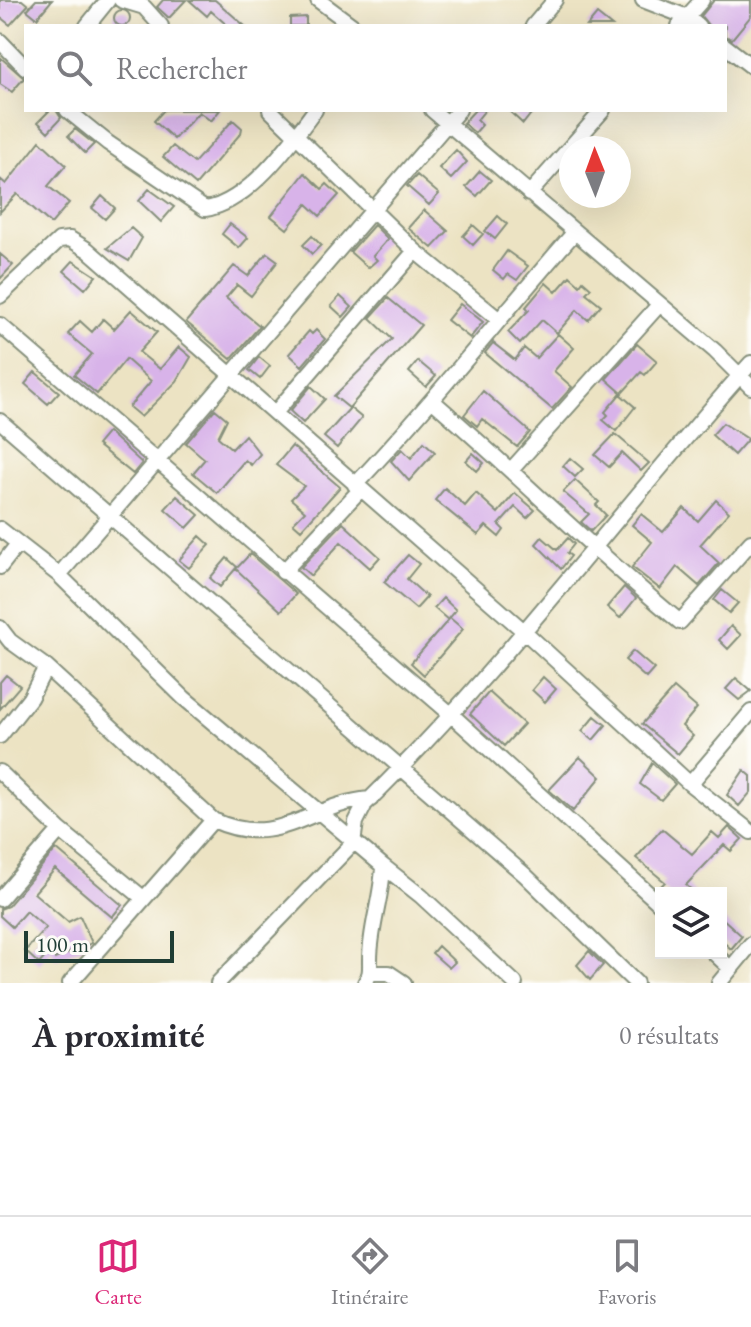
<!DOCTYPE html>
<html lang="fr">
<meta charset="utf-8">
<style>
:root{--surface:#fff;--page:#f2f2f3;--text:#2b2b33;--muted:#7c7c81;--line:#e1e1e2;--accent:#db2777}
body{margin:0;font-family:"EB Garamond",serif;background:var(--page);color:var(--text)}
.controls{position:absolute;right:24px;bottom:24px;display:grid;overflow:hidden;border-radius:0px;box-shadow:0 8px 32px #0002}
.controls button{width:72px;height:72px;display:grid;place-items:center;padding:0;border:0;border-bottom:2px solid var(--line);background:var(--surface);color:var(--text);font:40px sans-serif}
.compass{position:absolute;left:559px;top:136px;width:72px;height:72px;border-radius:50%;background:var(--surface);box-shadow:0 8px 32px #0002;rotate:359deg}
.scale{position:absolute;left:24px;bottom:20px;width:150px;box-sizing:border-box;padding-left:8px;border:4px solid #1f3d34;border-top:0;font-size:22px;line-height:28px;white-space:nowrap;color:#1f3d34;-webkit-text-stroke:6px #fdfcf7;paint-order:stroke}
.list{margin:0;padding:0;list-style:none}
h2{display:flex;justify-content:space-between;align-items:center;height:104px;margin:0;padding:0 32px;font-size:34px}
h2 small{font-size:26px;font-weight:400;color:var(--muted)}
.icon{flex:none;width:44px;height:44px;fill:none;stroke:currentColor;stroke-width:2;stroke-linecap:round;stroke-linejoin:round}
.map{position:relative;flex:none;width:751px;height:983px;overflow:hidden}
.search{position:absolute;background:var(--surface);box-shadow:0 8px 32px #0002;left:24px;right:24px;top:24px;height:88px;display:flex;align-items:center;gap:20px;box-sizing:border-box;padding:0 28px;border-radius:0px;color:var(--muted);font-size:30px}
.sheet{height:232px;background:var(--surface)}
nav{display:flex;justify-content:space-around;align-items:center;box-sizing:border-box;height:112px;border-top:2px solid var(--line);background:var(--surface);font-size:22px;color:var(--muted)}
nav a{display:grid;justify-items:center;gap:4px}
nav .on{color:var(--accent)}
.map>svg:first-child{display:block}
</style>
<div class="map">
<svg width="751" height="983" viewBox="0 0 751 983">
<rect width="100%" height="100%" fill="#fdfcf7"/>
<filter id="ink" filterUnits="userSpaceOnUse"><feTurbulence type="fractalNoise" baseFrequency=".0125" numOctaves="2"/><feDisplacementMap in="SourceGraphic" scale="16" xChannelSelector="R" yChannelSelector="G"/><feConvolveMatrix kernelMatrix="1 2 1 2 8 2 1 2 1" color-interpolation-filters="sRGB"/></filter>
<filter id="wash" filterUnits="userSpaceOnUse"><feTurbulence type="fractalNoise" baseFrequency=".006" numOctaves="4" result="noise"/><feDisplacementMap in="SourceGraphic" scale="32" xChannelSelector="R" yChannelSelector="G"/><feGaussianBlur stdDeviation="1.8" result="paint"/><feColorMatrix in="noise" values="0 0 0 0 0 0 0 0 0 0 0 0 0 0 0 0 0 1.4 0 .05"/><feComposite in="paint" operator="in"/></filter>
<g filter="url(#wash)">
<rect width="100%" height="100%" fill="#ece3c3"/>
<g id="blocks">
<path fill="#d8b3e9" d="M0 0H22L28 5 10 25 0 17Z
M36 0H52L37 18 27 10Z
M163 0H186L169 18 157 7Z
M189 0H215L245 26H228L211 11 207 16Z
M714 0H751V16L732 39 725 36V26H709L701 16Z
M114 18a8 8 0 1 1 16 0a8 8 0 1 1-16 0Z
M597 14 612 26H587Z
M306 17V26H290V18Z
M0 57 24 78 12 92 0 84Z
M50 110H56L61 118 48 132 38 122Z
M164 110H220L211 121 199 112 174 139 154 121Z
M475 110H485L477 120 482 125 475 133 463 123Z
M508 110H534L523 124Z
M233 120 242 128 241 133 196 185 163 157 173 146 194 163Z
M75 129 94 144 85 153 68 136Z
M40 141 66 165 48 186 69 203 51 224 17 194 0 212V179L6 184Z
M456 150 467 162 451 179 439 168Z
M480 171 491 180 477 196 466 187Z
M305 173 322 189 327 184 339 195 320 216 307 204 287 229 271 216Z
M417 175 439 194 429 205 407 186Z
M149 189 174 207 161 222 139 201Z
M102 196 115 208 105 219 92 208Z
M424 210 448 231 432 248 408 228Z
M498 216 507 224 495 239 485 231Z
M230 224 248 238 239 248 222 234Z
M374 225 388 239 373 256 377 260 368 268 350 252Z
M473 225 483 234 473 245 463 236Z
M131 228 142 238 129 261 107 248Z
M312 236 321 245 312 254 303 245Z
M507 251 528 266 517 280 508 274 504 279 493 270Z
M267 253 278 261 251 296 237 285 226 298 260 326 231 359 186 322 234 266 248 276Z
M0 254 13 265 0 279Z
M73 261 96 276 85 289 64 271Z
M570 276 580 285 583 281 591 288 586 293 601 305 588 320 577 310 557 333 542 320 520 344 508 332 529 310 526 307 546 283 556 292Z
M340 296 352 307 343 317 331 306Z
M388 298 421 325 349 408 334 396 392 339 370 318Z
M460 304 483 322 470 338 447 320Z
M131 310 157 332 139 352 160 369 179 347 191 357 177 381 141 417 129 407 151 381 126 359 97 394 74 375 92 354 68 334 80 321 92 332 103 319 114 329Z
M316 330 325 339 302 366 289 354 309 331 312 334Z
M558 334 574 348 554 371 572 387 552 409 485 353 493 343 515 360 524 348 536 358Z
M637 344 657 361 645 375 641 372 622 393 606 379Z
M259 357 270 366 260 379 249 370Z
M418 361 436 376 426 387 409 372Z
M35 372 59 392 48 404 25 384Z
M311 386 325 399 303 423 290 411Z
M483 391 530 432 517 447 482 419 477 426 464 415Z
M620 394 635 407 616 431 603 420 608 415 605 412Z
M350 408 362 418 337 448 324 437Z
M215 409 227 419 218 437 232 449 245 435 260 454 251 465 245 460 217 493 193 473 205 459 186 443Z
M723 423 748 439 734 455 712 435Z
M108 432 142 463 133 474 97 445Z
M615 434 649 463 641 471 622 453 609 467 595 455Z
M424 442 435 452 409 481 391 461 402 449 411 458Z
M292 446 340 487 301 530 293 523 305 511 291 499 304 486 276 465Z
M473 453 484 463 477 471 466 461Z
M570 458 583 469 575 477 563 466Z
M575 480 599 502 596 505 606 515 591 531 581 522 589 514 563 492Z
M445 488 465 506 476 493 498 513 515 493 535 510 527 518 515 507 499 525 504 530 499 537 486 526 478 535 435 500Z
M177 496 199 515 187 528 165 509Z
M716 500 729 512 700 545 719 563 699 586 677 567 660 589 632 567 652 542 632 525 641 514 663 532 684 508 698 521Z
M343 523 380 557 370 568 341 542 311 576 301 567Z
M200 536 210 545 189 568 179 560Z
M542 537 557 550 568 538 574 544 567 553 571 556 561 569 536 544Z
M250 554 296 594 281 611 236 569Z
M408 555 419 564 407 579 427 597 416 609 384 582Z
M227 558 237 567 220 587 210 578Z
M624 587 636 598 620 618 607 607Z
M722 590 738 603 729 613 714 600Z
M443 598 456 610 448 620 434 608Z
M450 618 463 629 424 675 411 663Z
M731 626 741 635 728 649 719 640Z
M633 651 654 669 646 678 625 660Z
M6 675 20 686 0 709V682Z
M543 677 556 689 545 702 532 690Z
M736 678 751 691 739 700 726 689Z
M674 688 697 708 682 726 693 736 678 754 642 724Z
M489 692 524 724 504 746 470 714Z
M595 716 606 725 593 740 582 731Z
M580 757 601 777 573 811 549 790Z
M652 763 675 784 661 800 640 784Z
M744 770 751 776V792L739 806 727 795Z
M729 827 742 839 731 851 724 845 686 885 695 893H668L661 886 665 882 636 858 662 829 692 854 712 832 719 838Z
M56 849 122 905 112 917 55 869 34 893 68 922 80 916 92 943 55 959 52 949 39 964 25 951 46 928 26 911 12 927 0 916V909L8 906Z
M721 917 742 936 731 949 721 940Z
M438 946 455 962 449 968 432 953Z
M589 951 603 965 590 980 577 965Z"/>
</g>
</g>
<g filter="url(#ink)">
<use href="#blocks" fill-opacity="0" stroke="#86907c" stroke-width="2"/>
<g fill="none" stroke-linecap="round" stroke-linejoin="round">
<defs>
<path id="minor" d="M121 0 144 7 161 26
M318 0 353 26
M643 0 687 17 698 26
M87 26 108 0
M533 26 555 0
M679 26 702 0
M0 41 26 68
M725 46 751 66
M67 110 108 143 205 209C248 203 291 143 315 110
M270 110 415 251 498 319
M432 110 715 351 751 387
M529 194 603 110
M0 296 59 240 70 239 88 250 526 633 690 784 751 832
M0 325 453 716 661 905
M434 402C517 474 595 552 680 622L751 542
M275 413 415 251
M0 421 525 875 636 983
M512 469 658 306
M355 485C432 404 500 317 574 233
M0 529 59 575 184 698 383 866C382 898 370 927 370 960 370 971 371 973 365 983
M0 567 18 544
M283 572 361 489
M59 575 459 110
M0 628 10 641 46 667 30 698 0 736
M46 667 213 820C280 851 310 803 371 799
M0 772 60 830
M690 784 751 712
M383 866 421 896 515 983
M0 899 60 830 143 898
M714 953 730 968
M372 973H389L404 983
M70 983 213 820
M218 983 353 843 356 822 365 804C507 665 619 510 751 363
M719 983 751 944"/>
</defs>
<use href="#minor" stroke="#86907c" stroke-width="18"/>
<use href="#minor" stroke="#fff" stroke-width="14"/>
</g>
</g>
</svg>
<div class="controls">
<button><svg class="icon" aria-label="layers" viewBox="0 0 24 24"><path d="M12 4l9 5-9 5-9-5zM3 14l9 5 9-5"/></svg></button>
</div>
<svg class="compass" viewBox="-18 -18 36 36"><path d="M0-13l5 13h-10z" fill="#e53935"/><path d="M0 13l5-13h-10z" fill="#7c7c81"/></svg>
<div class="scale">100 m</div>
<div class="search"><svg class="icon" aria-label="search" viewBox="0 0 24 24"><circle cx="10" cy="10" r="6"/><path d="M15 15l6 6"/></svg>Rechercher</div>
</div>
<section class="sheet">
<h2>À proximité<small>0 résultats</small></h2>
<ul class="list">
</ul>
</section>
<nav>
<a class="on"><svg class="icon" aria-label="map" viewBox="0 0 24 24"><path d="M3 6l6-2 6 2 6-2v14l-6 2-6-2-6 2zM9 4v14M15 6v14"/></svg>Carte</a>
<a><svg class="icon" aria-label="directions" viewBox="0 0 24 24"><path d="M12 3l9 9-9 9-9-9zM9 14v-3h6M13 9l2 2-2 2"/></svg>Itinéraire</a>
<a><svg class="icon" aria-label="saved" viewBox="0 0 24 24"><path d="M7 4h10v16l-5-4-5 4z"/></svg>Favoris</a>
</nav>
